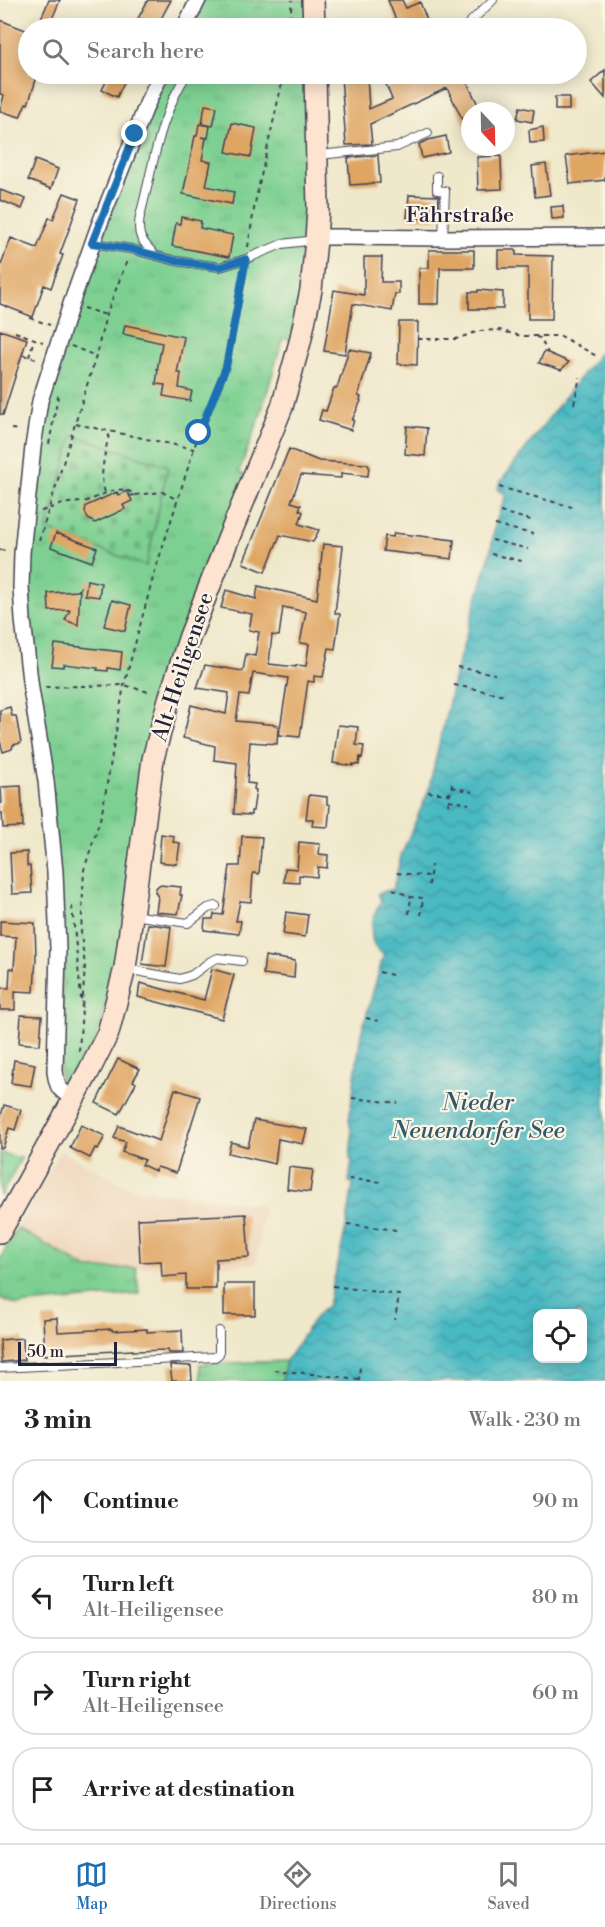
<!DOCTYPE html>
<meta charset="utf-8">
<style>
:root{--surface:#fff;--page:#f6f6f6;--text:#202124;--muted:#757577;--line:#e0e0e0;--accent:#1f6fb2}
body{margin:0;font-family:"Libre Bodoni",serif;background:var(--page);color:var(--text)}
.controls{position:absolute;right:18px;bottom:18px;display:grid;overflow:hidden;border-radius:12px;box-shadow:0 3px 15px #0003}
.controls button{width:54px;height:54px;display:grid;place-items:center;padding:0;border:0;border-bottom:2px solid var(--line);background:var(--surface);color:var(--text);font:30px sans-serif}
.compass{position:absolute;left:461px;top:102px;width:54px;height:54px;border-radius:50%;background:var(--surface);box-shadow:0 3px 15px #0003;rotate:158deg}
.scale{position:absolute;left:18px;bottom:15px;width:99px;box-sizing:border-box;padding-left:6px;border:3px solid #22223b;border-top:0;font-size:16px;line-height:21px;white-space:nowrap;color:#22223b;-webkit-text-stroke:4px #fcf5e5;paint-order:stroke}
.stop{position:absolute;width:18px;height:18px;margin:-14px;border:4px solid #1f6fb2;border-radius:50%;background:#fff}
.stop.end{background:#1f6fb2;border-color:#fff;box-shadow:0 2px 6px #0008}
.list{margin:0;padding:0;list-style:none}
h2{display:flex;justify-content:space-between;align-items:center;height:78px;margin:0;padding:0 24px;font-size:26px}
h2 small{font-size:20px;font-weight:400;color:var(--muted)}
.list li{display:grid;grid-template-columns:39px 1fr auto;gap:18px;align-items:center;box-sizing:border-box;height:84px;margin:0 12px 12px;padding:0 12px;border:2px solid var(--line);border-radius:24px}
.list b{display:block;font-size:22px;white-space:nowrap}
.list p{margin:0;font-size:20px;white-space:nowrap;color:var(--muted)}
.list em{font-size:20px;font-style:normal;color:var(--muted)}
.icon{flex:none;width:33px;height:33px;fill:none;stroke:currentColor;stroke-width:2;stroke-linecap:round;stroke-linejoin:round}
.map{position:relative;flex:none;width:605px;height:1381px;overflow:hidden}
.search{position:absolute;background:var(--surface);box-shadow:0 3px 15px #0003;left:18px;right:18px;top:18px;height:66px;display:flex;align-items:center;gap:15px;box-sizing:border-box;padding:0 21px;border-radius:33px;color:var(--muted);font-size:22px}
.sheet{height:462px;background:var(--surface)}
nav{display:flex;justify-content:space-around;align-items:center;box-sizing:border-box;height:84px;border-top:2px solid var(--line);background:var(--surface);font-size:16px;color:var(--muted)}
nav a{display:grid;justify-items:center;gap:3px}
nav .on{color:var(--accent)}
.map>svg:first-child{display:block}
</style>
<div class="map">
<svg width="605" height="1381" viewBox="0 0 605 1381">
<defs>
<pattern id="grass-tufts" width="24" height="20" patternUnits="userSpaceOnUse" patternTransform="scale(1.5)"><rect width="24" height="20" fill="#7dd092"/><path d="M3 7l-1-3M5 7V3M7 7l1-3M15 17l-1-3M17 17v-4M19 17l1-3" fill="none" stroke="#6cb27f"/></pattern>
<pattern id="cemetery-stones" width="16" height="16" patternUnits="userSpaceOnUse" patternTransform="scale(1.5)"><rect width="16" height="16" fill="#7dd092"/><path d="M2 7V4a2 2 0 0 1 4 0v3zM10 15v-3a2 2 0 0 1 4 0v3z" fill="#6cb27f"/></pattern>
<pattern id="water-waves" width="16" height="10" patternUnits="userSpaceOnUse" patternTransform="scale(1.5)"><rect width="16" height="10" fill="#4ab9c2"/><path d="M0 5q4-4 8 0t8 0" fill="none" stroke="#3d969f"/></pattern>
</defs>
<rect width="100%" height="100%" fill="#fcf5e5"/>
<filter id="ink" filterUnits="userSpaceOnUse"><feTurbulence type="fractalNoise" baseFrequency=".0167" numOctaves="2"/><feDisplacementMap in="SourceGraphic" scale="12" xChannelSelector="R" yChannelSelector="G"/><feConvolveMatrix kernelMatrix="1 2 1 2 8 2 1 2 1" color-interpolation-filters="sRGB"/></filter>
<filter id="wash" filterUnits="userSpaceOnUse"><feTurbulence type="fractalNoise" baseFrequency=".008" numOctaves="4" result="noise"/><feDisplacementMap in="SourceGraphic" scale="24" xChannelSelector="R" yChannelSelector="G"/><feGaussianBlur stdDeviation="1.35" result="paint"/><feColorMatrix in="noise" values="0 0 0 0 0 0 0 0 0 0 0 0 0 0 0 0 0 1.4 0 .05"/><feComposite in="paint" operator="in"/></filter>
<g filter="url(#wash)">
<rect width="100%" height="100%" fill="#efe8cb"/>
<path fill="#eed6bb" d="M61 1151 133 1189 264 1205 256 1264 88 1269 17 1228Z"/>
<path fill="url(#grass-tufts)" stroke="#507966" stroke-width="1.5" d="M201 0H307L308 28H187Z
M165 74H309L311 225 294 340 283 338 260 416 239 471 247 477 185 632 118 960 97 1039 73 1083C67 1084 65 1083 60 1079L62 985 23 581 38 422 73 311Z
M0 1153 21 1158 0 1197Z
M17 1228 88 1269 136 1268 139 1294 17 1305 0 1298V1259Z
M286 1361 282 1381H201L200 1364Z"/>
<path fill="url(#cemetery-stones)" stroke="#507966" stroke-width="1.5" d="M73 435 168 466 146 566 47 530Z"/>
<path fill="url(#water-waves)" stroke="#366e7e" stroke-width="1.5" fill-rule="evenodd" d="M605 347V1381H282L286 1361 316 1316 328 1305 347 1224 353 1183 349 1182 352 1160 350 1159 352 1135 349 1120 361 1034 384 954C364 943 372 917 381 901L378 893 393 889 401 856 428 792 457 667 490 554 495 525 506 494 498 490 499 484 580 377ZM538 1314H582V1358H538Z"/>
<g id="blocks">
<path fill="#dfa564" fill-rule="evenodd" d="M49 0H60L52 19 75 28H37Z
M148 0H171L156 28H133Z
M388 0H402L406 8 420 2 430 28H399Z
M0 20 28 31V39L21 56 28 59V74H37L35 79 36 80 28 104 26 103 20 117 0 111 4 95 0 94Z
M605 70V98L591 82Z
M110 74H128L117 97 102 90Z
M367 74 369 109 392 99 383 77 391 74H433L435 79 447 74H463L481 111H470V135L447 88 370 124 372 144 346 145 341 76Z
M555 97H569V110H555Z
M205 105 217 107 213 126 202 124Z
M520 107 534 110 532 122 517 119Z
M232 123 256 128 251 157 226 152Z
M199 124 210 126 208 138 201 137 206 138 202 160 211 162 206 186 234 192 232 204 183 194 195 136H197Z
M543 127 544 142 530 143 529 130Z
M446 136 449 152 422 158 419 144 428 140Z
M605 151V180L570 184 566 156Z
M378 155 380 183 350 185 348 158Z
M501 156 502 189 478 190 477 157Z
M35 160 58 169 51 189 28 180Z
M546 164 550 195 535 197 532 166Z
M0 190 26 199 22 209 0 200Z
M64 193 80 199 60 254 63 255 51 288 44 285 33 317 0 304V268L11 238 37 248 49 218 53 219Z
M409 195 439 196 438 219 407 218Z
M563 206 564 218 552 219 551 207Z
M181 217 201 221 200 228 233 235 229 257 172 246 176 223 180 224Z
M429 250H474V268H440L439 304H419V268H429Z
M498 250H516V255L553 256 552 319H528V268H498Z
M364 257H382L381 282H399V294H395L392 311 353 304 345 354 324 351 334 290 364 295Z
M478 290 503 292V309H469V292H478Z
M399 322H418L417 365 398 364Z
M125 325 184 337 177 373H181L179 388 192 391 190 401 163 396 165 385 156 384 158 370H157L162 343 123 334Z
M0 330 27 339 3 415 0 414Z
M349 349 371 353 358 396 361 397 360 400 361 401 352 420H354L351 430 319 420 322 410 326 411 334 388H337Z
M544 352 548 353 569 362 561 370 539 363Z
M407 426 427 428 425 456 405 454Z
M289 449 319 461 367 464 369 466 368 476 341 473V478L301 475 291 502 301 505 299 510 303 512 299 524 319 530 313 542 280 535 265 572 243 563Z
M127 491 132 501 123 505 125 509 95 523 88 519 85 512 86 506 117 492 118 495Z
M56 533 97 548 92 562 51 547Z
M394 533 454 540 452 559 383 551 385 536 393 537Z
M323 544 343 546 335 613 340 614 335 649 329 648 323 677 314 676V682L308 681 300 737 279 735 288 678 253 673 249 696 240 695 236 721 278 725 277 744 250 742 247 783 255 784 254 789 256 790 253 811H251V815L234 814 237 763 214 760 215 746 183 738 191 705 226 714 229 693 197 688 205 665 243 671 246 654 255 656 259 632 249 630 252 614 221 608 226 590 256 599 258 586 317 599ZM283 607 306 612 300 643 309 644 306 666 296 665V667L269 664 272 635 279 636Z
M87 580 101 583 99 597 85 595Z
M80 588 78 625 65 620 70 610 49 611 48 593 78 591Z
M112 600 131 605 125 631 104 626Z
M55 644 122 652 120 670 108 668V671L97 670 98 668 64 664V667L52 666Z
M10 707 12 716H16L21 743 13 745 12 749 3 752 0 741V710Z
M338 725 358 727 356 745 364 746 362 758 360 757 359 765 353 764V766L333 763Z
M21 786 23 827 3 828 2 813H0V803H2L1 787Z
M309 795 327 797V804L330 805 328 827 312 826 313 819H306Z
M161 834 174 836 173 842 180 843 177 864 159 862Z
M242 836 262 837 259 874 253 873 251 902 240 901 236 921H241L239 934 204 930 205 919H213L214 914 223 915 230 866H240Z
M299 842 320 844 319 854 328 855 327 868 318 867 317 877 299 875V883L284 882 285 868 297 869Z
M27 852V866H30L32 893 12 894 10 853Z
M159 885 181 887 180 895H182L178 914 156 912 158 897 155 892 156 888Z
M286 912 308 915 305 937 283 934Z
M0 921 35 923 36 957 34 992 15 991V1010H0V988H9L10 968 14 969 16 937 0 936Z
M148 924 171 927 166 967 142 964Z
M265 956 295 961 294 978 263 974Z
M212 969 234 975 222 1019 138 997 140 983 204 1000Z
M21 1015 42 1016 40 1045 19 1043Z
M118 1059 140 1069 133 1081 136 1083 119 1114 96 1103Z
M14 1060 35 1064 31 1086 11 1083Z
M175 1089 200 1097 176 1173 157 1167 155 1171 142 1165 145 1160 122 1152 126 1142 114 1138 119 1126 159 1141Z
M4 1105 21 1110 15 1130 9 1128 3 1148H0V1119Z
M254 1120 307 1129 303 1144 278 1139 275 1164 228 1153 231 1142 248 1147Z
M81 1125 105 1136 98 1149 95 1148 90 1158 70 1148Z
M289 1167 313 1170 310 1192 287 1189Z
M246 1214 249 1257 216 1259V1289H186V1275L162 1277 161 1261 140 1262 138 1219Z
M224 1284H255V1315H224Z
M57 1318 58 1332 112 1329V1331L147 1329V1332L182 1330 183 1353H169L168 1350 133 1351V1350L45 1355 43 1319Z
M23 1338 24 1360 1 1362 0 1340Z
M170 1365 191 1366 192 1381H172Z"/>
</g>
</g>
<g filter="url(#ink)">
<use href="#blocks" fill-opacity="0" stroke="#414051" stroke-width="1.5"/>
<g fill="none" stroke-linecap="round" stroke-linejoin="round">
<defs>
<path id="lane" d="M464 28 493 0
M319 155 397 147 428 133
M437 176V190L445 191 443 238
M92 243 131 249 176 261 220 267 246 259 282 244 315 240
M153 253C140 239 137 235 140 216 153 168 159 116 187 74
M133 915 188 923 208 908 216 906
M126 969 180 979 192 975 211 961 218 958 242 961
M0 1368 215 1357 219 1354V1331"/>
<path id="street" d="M184 28 198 0
M316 240 325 237H335L443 238 605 237
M74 1099C59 1090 57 1088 55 1071L58 949 55 872 46 781 31 689 23 620 21 587 22 553 33 447 40 401 71 304 98 228 147 104 161 74"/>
<path id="secondary" d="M313 0 314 28
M0 1232 89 1071 108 1033 125 968 153 759 169 699 190 636 229 537 282 407 300 342 311 290 316 240 318 209 315 74"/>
</defs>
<use href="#lane" stroke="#414051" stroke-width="10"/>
<use href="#street" stroke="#414051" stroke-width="18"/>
<use href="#secondary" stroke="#414051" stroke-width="24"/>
<path stroke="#414051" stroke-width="2" stroke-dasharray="4.5 4.5" stroke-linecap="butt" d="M289 28 292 0
M248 247 255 203 284 74
M83 308 106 315
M30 318 50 325
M15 332 43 342
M536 337 540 338 548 353
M418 339H456L479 331 499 330 521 336H561L598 357
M71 346 96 356
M23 355 40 360
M29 357 34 339
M574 404 580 377
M76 424 194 449
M11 429 20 430
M49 444 59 391
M499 487 572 507
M105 492C98 477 106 448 110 431
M135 495 162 492 178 500
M41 511C49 509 56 506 63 504 71 502 79 503 87 501 102 496 120 482 135 495L129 496
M500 512 531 520
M495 525 533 534
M492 540 528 549
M39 541 96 356 106 315 128 258
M0 550 9 551
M491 554 526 562
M457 667 495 674
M454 685 505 695
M45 687 124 685 152 693
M452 787 472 792
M428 792 450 794
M449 800 469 804
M448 805 452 784
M397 873 429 876
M429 885 431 865
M393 889 411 897 423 898 421 915
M72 906 82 1008
M409 914 411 897
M379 972 396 976
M366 1018 378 1021
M79 1051 85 966 81 934 84 870 102 813 124 685 154 574 199 433 226 367 244 270
M352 1098 398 1103
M349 1179 383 1182
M347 1224 397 1230
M333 1286 399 1295 395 1320
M274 1370 359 1379
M359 1381 360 1365"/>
<use href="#lane" stroke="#fff" stroke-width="8"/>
<use href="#street" stroke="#fff" stroke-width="15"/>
<use href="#secondary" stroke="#fde4d1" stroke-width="21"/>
</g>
</g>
<g fill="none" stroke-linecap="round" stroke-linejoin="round" filter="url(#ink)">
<path stroke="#1f6fb2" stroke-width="8" d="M135 134 92 243 131 249 176 261 220 267 246 259 226 367 199 433"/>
</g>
<g text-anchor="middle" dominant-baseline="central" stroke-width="4.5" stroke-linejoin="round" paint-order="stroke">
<g font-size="22" fill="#22223b" stroke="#fcf5e5">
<text x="460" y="215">Fährstraße</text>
<text transform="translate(183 667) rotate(-72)">Alt-Heiligensee</text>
</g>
<g font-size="24" font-style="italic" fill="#30576a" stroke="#fcf5e5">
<text x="478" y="1103">Nieder<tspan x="478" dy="28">Neuendorfer See</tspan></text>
</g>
</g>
</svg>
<div class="controls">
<button><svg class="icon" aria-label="locate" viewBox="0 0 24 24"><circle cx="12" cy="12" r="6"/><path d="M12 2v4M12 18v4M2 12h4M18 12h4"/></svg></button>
</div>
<svg class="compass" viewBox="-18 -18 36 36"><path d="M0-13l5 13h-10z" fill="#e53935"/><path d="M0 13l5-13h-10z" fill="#757577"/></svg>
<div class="scale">50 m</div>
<div class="stop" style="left:199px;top:433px"></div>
<div class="stop end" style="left:135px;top:134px"></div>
<div class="search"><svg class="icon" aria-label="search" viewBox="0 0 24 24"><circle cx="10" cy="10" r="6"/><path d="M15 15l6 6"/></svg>Search here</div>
</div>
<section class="sheet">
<h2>3 min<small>Walk · 230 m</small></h2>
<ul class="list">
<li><svg class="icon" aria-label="ahead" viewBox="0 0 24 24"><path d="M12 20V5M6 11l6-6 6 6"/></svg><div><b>Continue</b></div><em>90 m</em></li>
<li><svg class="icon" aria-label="left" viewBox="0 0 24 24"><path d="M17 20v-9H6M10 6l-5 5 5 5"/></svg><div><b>Turn left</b><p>Alt-Heiligensee</p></div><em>80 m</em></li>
<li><svg class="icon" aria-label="right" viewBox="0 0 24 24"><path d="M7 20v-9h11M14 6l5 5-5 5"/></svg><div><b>Turn right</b><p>Alt-Heiligensee</p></div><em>60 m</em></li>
<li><svg class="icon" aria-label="arrive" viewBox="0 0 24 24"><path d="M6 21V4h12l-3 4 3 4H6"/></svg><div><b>Arrive at destination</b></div></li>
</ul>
</section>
<nav>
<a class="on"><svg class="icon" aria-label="map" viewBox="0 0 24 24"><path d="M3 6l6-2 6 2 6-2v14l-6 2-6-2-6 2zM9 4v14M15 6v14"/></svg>Map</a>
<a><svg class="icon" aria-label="directions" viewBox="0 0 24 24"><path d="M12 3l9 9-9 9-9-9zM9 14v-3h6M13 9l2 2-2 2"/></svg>Directions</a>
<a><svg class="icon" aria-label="saved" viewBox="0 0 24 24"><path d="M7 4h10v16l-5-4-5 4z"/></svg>Saved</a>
</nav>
